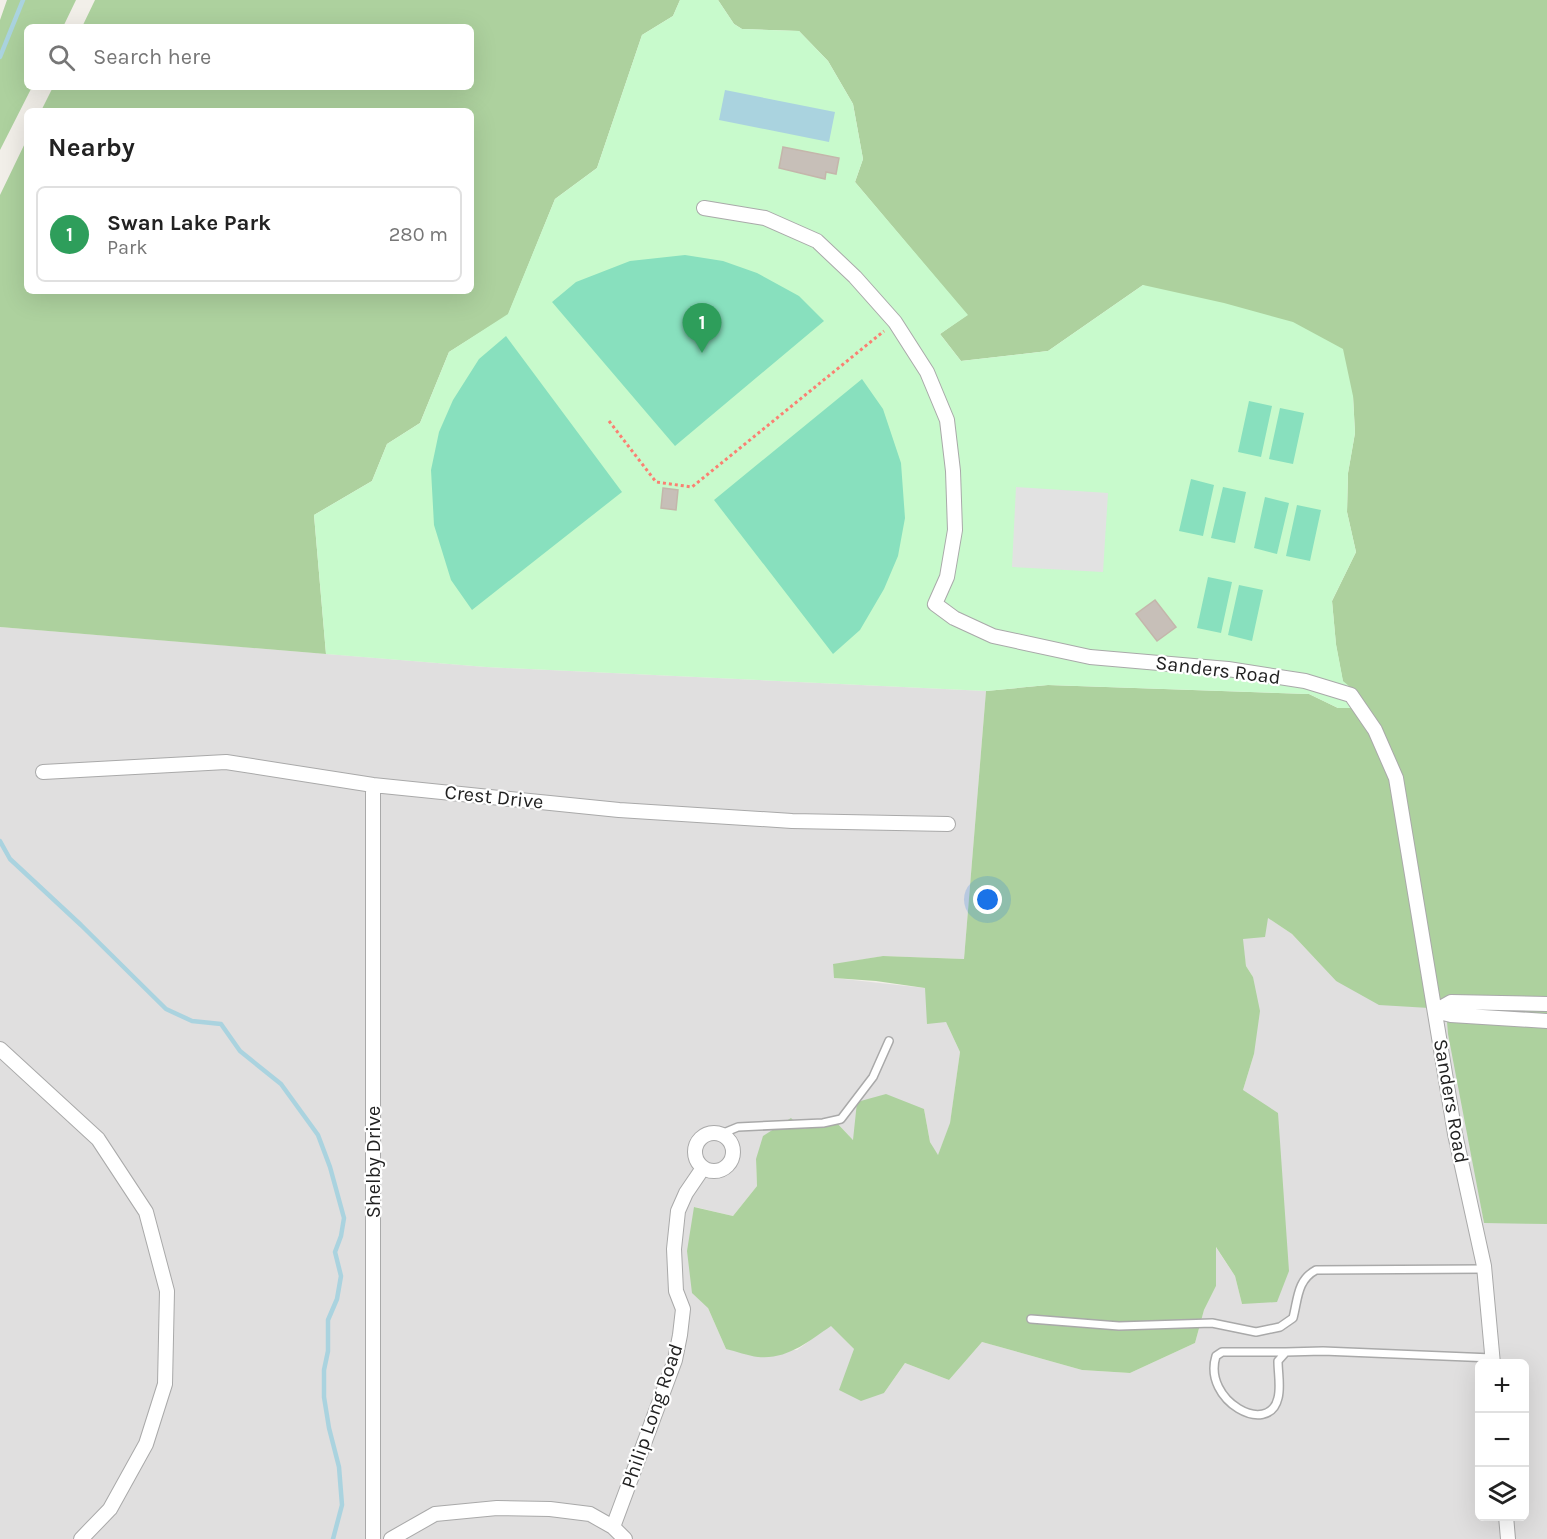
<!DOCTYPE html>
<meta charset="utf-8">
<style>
:root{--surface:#fff;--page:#f2f2f2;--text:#222;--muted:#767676;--line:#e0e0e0;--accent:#ea580c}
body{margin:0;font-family:Karla,sans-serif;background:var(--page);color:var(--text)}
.controls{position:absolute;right:18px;bottom:18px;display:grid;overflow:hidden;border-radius:9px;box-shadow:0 6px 24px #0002}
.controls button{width:54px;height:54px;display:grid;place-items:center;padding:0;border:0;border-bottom:2px solid var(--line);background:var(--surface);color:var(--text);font:30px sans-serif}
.you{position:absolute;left:988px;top:900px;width:21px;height:21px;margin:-15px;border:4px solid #fff;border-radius:50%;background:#1a73e8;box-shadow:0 0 0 9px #1a73e833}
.badge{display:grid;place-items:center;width:39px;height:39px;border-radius:50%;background:var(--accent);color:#fff;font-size:20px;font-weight:700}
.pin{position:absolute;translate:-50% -50px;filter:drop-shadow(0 2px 3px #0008)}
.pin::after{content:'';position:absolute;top:32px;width:21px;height:18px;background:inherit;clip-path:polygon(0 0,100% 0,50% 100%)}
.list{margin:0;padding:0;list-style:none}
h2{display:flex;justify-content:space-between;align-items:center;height:78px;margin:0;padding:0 24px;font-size:26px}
h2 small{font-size:20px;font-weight:400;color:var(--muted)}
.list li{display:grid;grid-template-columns:39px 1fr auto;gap:18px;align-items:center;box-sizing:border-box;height:96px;margin:0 12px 12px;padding:0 12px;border:2px solid var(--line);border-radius:9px}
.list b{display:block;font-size:22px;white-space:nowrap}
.list p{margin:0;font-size:20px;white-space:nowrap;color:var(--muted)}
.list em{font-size:20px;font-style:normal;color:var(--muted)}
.icon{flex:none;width:33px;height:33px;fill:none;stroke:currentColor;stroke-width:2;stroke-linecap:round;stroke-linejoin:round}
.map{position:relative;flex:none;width:1547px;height:1539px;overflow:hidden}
.search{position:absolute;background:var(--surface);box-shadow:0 6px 24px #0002;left:24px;top:24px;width:450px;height:66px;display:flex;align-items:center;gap:15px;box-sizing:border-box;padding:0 21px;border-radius:9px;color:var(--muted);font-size:22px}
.panel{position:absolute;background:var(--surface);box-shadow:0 6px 24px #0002;left:24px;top:108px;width:450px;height:186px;border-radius:9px}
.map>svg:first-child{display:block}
</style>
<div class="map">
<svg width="1547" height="1539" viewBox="0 0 1547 1539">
<rect width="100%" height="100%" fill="#f2efe9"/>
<path fill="#e0dfdf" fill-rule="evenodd" d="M0 627 486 667 986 691 964 959 883 956 833 965 835 978 925 988 946 1022 960 1052 950 1124 938 1156 930 1142 924 1109 853 1140 836 1122 802 1129 756 1159 757 1186 733 1216 695 1207 708 1308 726 1349 797 1350 831 1325 854 1349 884 1393 905 1363 949 1380 982 1342 1082 1370 1130 1373 1195 1343 1204 1310 1216 1286 1215 1246 1235 1276 1242 1304 1243 1090 1254 1054 1253 977 1246 966 1242 939 1267 917 1292 934 1336 981 1446 1009 1484 1222 1547 1224V1539H0ZM1480 1364H1524V1516H1480Z"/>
<path fill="#add19e" d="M7 0H76L63 27H27V87H32L0 150V20Z
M95 0H680L673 16 642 35 597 168 555 199 508 315 449 352 420 423 387 444 372 481 314 515 326 654 0 627V195L27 139V291H471V111H41L53 87H471V27H82Z
M718 0H1547V1224L1484 1223 1448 1034 1446 1009 1379 1005 1336 981 1292 934 1268 918 1265 937 1243 939 1246 966 1253 977 1260 1011 1254 1054 1243 1090 1278 1113 1289 1271 1277 1302 1242 1304 1235 1276 1216 1247V1286L1204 1310 1195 1343 1130 1373 1082 1370 982 1342 949 1380 905 1363 884 1393 861 1401 839 1390 854 1349 831 1326C809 1341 787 1360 758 1357 748 1356 736 1351 726 1349L708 1308 692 1293 687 1251 694 1207 733 1216 757 1186 756 1159 763 1136 791 1118 802 1129 836 1122 853 1140 857 1102 886 1094 924 1109 930 1142 938 1155 950 1123 960 1052 946 1022 927 1024 925 988 876 981 834 978 833 964 883 956 964 959 986 691 1048 685 1309 694 1338 708H1351L1343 682 1336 645 1332 601 1356 552 1347 512 1348 473 1355 433 1353 396 1143 285 1048 351 961 361 940 334 967 315 855 182 863 159 853 104 828 61 799 31 742 29 734 24Z"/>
<path fill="#c8facc" d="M680 0H718L734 24 742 29 799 31 828 61 853 104 863 159 855 182 968 315 940 334 961 361 1048 351 1143 285 1224 303 1293 322 1343 349 1353 396 1355 433 1348 473 1347 512 1356 552 1332 601 1336 644 1343 681 1356 692 1352 708H1338L1309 694 1048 685 986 691 486 667 326 654 314 515 372 481 387 444 420 423 449 352 508 314 555 199 597 168 642 35 673 16Z"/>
<path fill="#88e0be" d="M685 255 723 261 757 273 799 296 824 321 675 446 552 302 576 282 630 261Z
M506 336 622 492 472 610 451 580 434 525 431 470 439 432 453 400 479 359Z
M862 379 883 409 901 463 905 518 898 556 884 589 860 630 833 654 714 500Z
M1249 401 1272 406 1261 457 1238 452Z
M1280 408 1304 413 1293 464 1269 459Z
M1191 479 1214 485 1203 536 1179 531Z
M1223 487 1246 492 1235 543 1211 538Z
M1265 497 1289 503 1277 554 1254 548Z
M1297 505 1321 510 1310 561 1286 556Z
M1208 577 1232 582 1221 633 1197 628Z
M1239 585 1263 590 1252 641 1228 635Z"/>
<path fill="#e2e2e2" d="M1016 487 1108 493 1103 572 1012 567Z"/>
<path fill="#aad3df" d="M725 90 835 112 829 142 719 120Z"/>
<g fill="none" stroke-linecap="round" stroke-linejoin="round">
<path stroke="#aad3df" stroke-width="4.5" d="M0 57 23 0
M0 841 10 859 81 925 166 1009 192 1021 221 1024 240 1051 281 1084 318 1135 330 1167 344 1218 341 1236 335 1252 341 1276 337 1299 328 1320V1351L324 1370V1397L329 1428 339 1467 342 1505 333 1539"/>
</g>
<path fill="#c7bfb8" stroke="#c4b6ab" stroke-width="1.5" d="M783 147 839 158 836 174 826 172 825 179 779 168Z
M663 488 678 490 676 510 661 508Z
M1155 600 1176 627 1157 641 1136 614Z"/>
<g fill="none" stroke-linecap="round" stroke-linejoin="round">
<defs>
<path id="service" d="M721 1134 738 1127 823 1123 841 1119 873 1077 889 1041
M1031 1319 1119 1326 1212 1323 1256 1332 1280 1327 1293 1318C1298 1299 1297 1280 1316 1270L1484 1269
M1286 1352H1222L1216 1356C1202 1401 1269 1437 1278 1398 1281 1387 1278 1373 1278 1361L1286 1352 1323 1351 1492 1358"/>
<path id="minor" d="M704 208 765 218 817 241 855 277 895 322 927 372 947 420 953 471 955 530 947 577 935 604 954 618 993 636 1090 657 1228 669 1305 681 1351 695 1375 730 1396 778 1455 1134 1484 1266 1493 1364
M43 772 226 762 373 785 619 810 792 821 948 824
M1435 1011 1451 1002 1547 1004
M1435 1011 1451 1015 1547 1021
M0 1049 98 1139 146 1212 167 1291 165 1384 146 1444 110 1509 81 1539
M695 1152a19 19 0 1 1 38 0a19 19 0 1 1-38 0Z
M1506 1516 1508 1539
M613 1527 675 1360 680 1335 683 1309 676 1291 674 1249 678 1211 686 1193 703 1168
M373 1539V785
M391 1539 435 1514 497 1508 550 1509 590 1514 613 1527 625 1539"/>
</defs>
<use href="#service" stroke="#a9a9a9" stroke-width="10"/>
<use href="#minor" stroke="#a9a9a9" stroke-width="16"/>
<path stroke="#fa8072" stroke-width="3" stroke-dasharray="3 3" stroke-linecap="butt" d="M609 421 656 482 692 487 884 331"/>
<use href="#service" stroke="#fff" stroke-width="7"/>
<use href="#minor" stroke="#fff" stroke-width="14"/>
</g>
<g text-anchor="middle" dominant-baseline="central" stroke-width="4.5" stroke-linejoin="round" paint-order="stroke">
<g font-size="20" fill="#222" stroke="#fff">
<text transform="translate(1218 670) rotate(7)">Sanders Road</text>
<text transform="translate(494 797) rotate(6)">Crest Drive</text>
<text transform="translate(1451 1101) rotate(80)">Sanders Road</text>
<text transform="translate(373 1162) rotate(-90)">Shelby Drive</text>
<text transform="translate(652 1416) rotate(-71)">Philip Long Road</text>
</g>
</g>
</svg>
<div class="controls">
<button>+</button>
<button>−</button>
<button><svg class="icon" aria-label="layers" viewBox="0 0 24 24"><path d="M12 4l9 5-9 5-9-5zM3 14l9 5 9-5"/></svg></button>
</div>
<div class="you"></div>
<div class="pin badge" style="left:702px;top:353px;background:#2e9e5b">1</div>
<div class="search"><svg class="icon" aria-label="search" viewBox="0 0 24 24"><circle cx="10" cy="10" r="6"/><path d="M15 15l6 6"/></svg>Search here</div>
<section class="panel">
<h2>Nearby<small></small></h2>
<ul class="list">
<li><span class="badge" style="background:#2e9e5b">1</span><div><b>Swan Lake Park</b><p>Park</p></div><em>280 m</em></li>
</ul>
</section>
</div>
